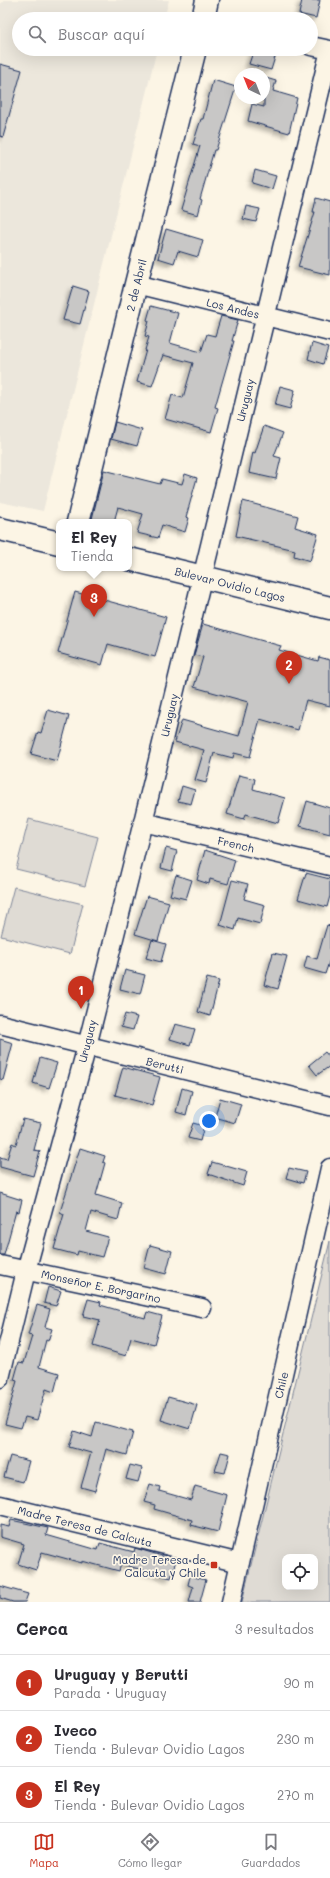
<!DOCTYPE html>
<html lang="es">
<meta charset="utf-8">
<style>
:root{--surface:#fff;--page:#f7f7f7;--text:#2b2b33;--muted:#7c7c81;--line:#e1e1e2;--accent:#c8321e}
body{margin:0;font-family:Mali,sans-serif;background:var(--page);color:var(--text)}
.controls{position:absolute;right:12px;bottom:12px;display:grid;overflow:hidden;border-radius:8px;box-shadow:0 4px 16px #0002}
.controls button{width:36px;height:36px;display:grid;place-items:center;padding:0;border:0;border-bottom:1px solid var(--line);background:var(--surface);color:var(--text);font:20px sans-serif}
.compass{position:absolute;left:234px;top:68px;width:36px;height:36px;border-radius:50%;background:var(--surface);box-shadow:0 4px 16px #0002;rotate:317deg}
.you{position:absolute;left:209px;top:1121px;width:14px;height:14px;margin:-10px;border:3px solid #fff;border-radius:50%;background:#1a73e8;box-shadow:0 0 0 6px #1a73e833}
.badge{display:grid;place-items:center;width:26px;height:26px;border-radius:50%;background:var(--accent);color:#fff;font-size:13px;font-weight:700}
.pin{position:absolute;translate:-50% -33px;filter:drop-shadow(0 1px 2px #0008)}
.pin::after{content:'';position:absolute;top:21px;width:14px;height:12px;background:inherit;clip-path:polygon(0 0,100% 0,50% 100%)}
.popup{position:absolute;left:56px;top:519px;width:76px;height:52px;box-sizing:border-box;display:grid;place-content:center;border-radius:8px;background:var(--surface);filter:drop-shadow(0 1px 3px #0005);font-size:13px;white-space:nowrap;color:var(--muted)}
.popup b{font-size:15px;color:var(--text)}
.popup::after{content:'';position:absolute;left:50%;top:100%;margin-left:-8px;border:8px solid transparent;border-top-color:var(--surface)}
.list{margin:0;padding:0;list-style:none}
h2{display:flex;justify-content:space-between;align-items:center;height:52px;margin:0;padding:0 16px;font-size:17px}
h2 small{font-size:13px;font-weight:400;color:var(--muted)}
.list li{display:grid;grid-template-columns:26px 1fr auto;gap:12px;align-items:center;box-sizing:border-box;height:56px;padding:0 16px;border-top:1px solid var(--line)}
.list b{display:block;font-size:15px;white-space:nowrap}
.list p{margin:0;font-size:13px;white-space:nowrap;color:var(--muted)}
.list em{font-size:13px;font-style:normal;color:var(--muted)}
.icon{flex:none;width:22px;height:22px;fill:none;stroke:currentColor;stroke-width:2;stroke-linecap:round;stroke-linejoin:round}
.map{position:relative;flex:none;width:330px;height:1602px;overflow:hidden}
.search{position:absolute;background:var(--surface);box-shadow:0 4px 16px #0002;left:12px;right:12px;top:12px;height:44px;display:flex;align-items:center;gap:10px;box-sizing:border-box;padding:0 14px;border-radius:22px;color:var(--muted);font-size:15px}
.sheet{height:220px;background:var(--surface)}
nav{display:flex;justify-content:space-around;align-items:center;box-sizing:border-box;height:56px;border-top:1px solid var(--line);background:var(--surface);font-size:11px;color:var(--muted)}
nav a{display:grid;justify-items:center;gap:2px}
nav .on{color:var(--accent)}
.map>svg:first-child{display:block}
</style>
<div class="map">
<svg width="330" height="1602" viewBox="0 0 330 1602">
<defs>
<filter id="shadow"><feDropShadow dx="-3.5" dy="3.5" stdDeviation="2" flood-color="#0004"/></filter>
</defs>
<rect width="100%" height="100%" fill="#fcf5e5"/>
<filter id="ink" filterUnits="userSpaceOnUse"><feTurbulence type="fractalNoise" baseFrequency=".025" numOctaves="2"/><feDisplacementMap in="SourceGraphic" scale="8" xChannelSelector="R" yChannelSelector="G"/><feConvolveMatrix kernelMatrix="1 2 1 2 8 2 1 2 1" color-interpolation-filters="sRGB"/></filter>
<g filter="url(#ink)">
<path fill="#ece7dc" d="M6 0H169L164 19H19V49H157L43 511 0 502V4Z"/>
<path fill="#dfdbd4" stroke="#7d8599" fill-rule="evenodd" d="M29 819 98 837 85 886 16 869Z
M14 887 83 904 70 954 1 936Z
M330 1241V1602H242ZM285 1557H315V1587H285Z"/>
<path fill="#c8c7c6" stroke="#1b2f5e" filter="url(#shadow)" d="M302 0H320L316 18 299 14Z
M254 49 276 54 271 70 249 64Z
M0 64 22 70 3 137 0 136Z
M266 78 276 81 273 91 297 98 289 133 248 121 252 104 264 107V85Z
M213 80 236 87 216 150H214L200 199 202 200 198 215 181 210 200 146 193 144 201 119H203Z
M255 170 276 176 272 189 252 183Z
M316 198 330 202V275L298 267 315 212H313Z
M246 206 260 209 256 222 243 219Z
M166 229 203 240 198 257 178 251 174 263 158 258Z
M73 286 89 291 80 324 63 320Z
M151 306 178 313 170 343 201 352 207 334 215 336 221 316 238 320 232 341H234L215 407 218 408 211 432 165 419 172 395 183 398 193 363 163 355 152 386 137 382 146 350H145L149 337 145 336 149 321 147 320Z
M312 343 328 348 323 364 308 359Z
M280 386 295 390 290 409 275 405Z
M115 422 142 430 137 446 111 439Z
M264 426 283 433 274 456 281 458 276 479 249 473 253 452 255 453Z
M104 470 160 484 162 479 182 484 185 474 197 478 186 517 189 518 185 532 162 525 158 538 137 533 143 514 118 507 114 522H103L92 519Z
M243 501 298 516 295 527 318 534 310 561 294 556 295 550 236 536Z
M75 592 166 617 155 657 108 644 102 665 58 653Z
M203 624 281 646 279 650 318 661 319 657 330 660V706L306 700 298 730 260 719 250 757 234 753 233 758 214 753 206 783 195 780 204 750 175 742 182 720 239 736 248 702 194 687 203 657 194 655Z
M48 710 69 716 57 761 31 754 38 732 41 733Z
M239 775 255 779 253 789 285 798 278 823 246 814 244 819 227 814Z
M182 786 195 790 191 804 178 801Z
M307 801 330 808V834L300 826Z
M166 848 177 851 172 871 161 868Z
M205 850 235 860 228 884 210 879 209 884 197 880Z
M306 873 330 879V896L327 907 298 899Z
M176 875 192 880 186 899 170 895Z
M232 880 248 884 244 899 265 905 260 924 238 918 235 930 220 925Z
M147 896 169 902 158 941 135 934Z
M327 925 330 926V959L325 974 304 968 307 956 317 959Z
M152 940 166 944 161 962 146 958Z
M273 953 287 956 278 989 264 985Z
M125 970 145 975 140 994 120 989Z
M207 978 219 981 210 1016 198 1012Z
M125 1014 137 1017 133 1030 121 1027Z
M175 1024 195 1029 190 1045 170 1039Z
M0 1039 13 1043 3 1080 0 1079Z
M325 1052 330 1058V1066L317 1075 309 1065Z
M40 1058 57 1063 49 1088 33 1083Z
M123 1067 160 1077 152 1105 115 1095Z
M182 1088 192 1091 186 1115 176 1112Z
M220 1098 241 1104 235 1123 215 1117Z
M23 1119 41 1123 34 1150 40 1151 33 1176 0 1167V1157L7 1159 12 1143 16 1145Z
M193 1123 204 1126 200 1141 188 1138Z
M80 1148 105 1156 103 1162 105 1163 96 1195 122 1203 118 1220 91 1212 86 1231 108 1237 102 1257 78 1251 77 1255 54 1249 64 1214 60 1212Z
M212 1162 247 1172 243 1186 208 1174Z
M289 1168 306 1172 303 1183 286 1178Z
M0 1193 22 1200 19 1212 16 1211 4 1255H0Z
M150 1245 172 1251 166 1274 144 1268Z
M48 1287 61 1291 56 1306 44 1303Z
M88 1299 101 1302 100 1305 145 1318 147 1312 162 1316 154 1344 131 1338 126 1356 93 1346 100 1320 83 1316Z
M37 1305 50 1309 45 1327 52 1329 48 1341 46 1340 39 1367 59 1373 54 1392 46 1389 37 1420 25 1417 21 1428 5 1424 17 1381 14 1380 19 1362 24 1363 32 1336 28 1335Z
M168 1397 197 1405 190 1429 161 1420Z
M96 1422 133 1432 127 1455 106 1449 95 1491 81 1487 91 1453 69 1447 74 1431 92 1437Z
M221 1452 230 1454 225 1473 215 1471Z
M10 1456 29 1461 23 1482 4 1477Z
M130 1465 142 1468 138 1482 126 1479Z
M150 1484 160 1487 159 1491 191 1500 195 1486 227 1495 218 1532 191 1525 192 1520 154 1509 155 1505 144 1502Z
M11 1520 48 1528 46 1535 98 1550 100 1543 134 1552 135 1548 176 1560 171 1578 121 1564 119 1571 82 1561V1563L42 1552 36 1570 18 1564 24 1544 0 1537V1525L9 1527Z
M190 1576 206 1580 200 1602H189L193 1587 188 1585Z
M0 1586 28 1594 25 1602H13L0 1598Z"/>
<g fill="none" stroke-linecap="round" stroke-linejoin="round">
<defs>
<path id="minor" d="M311 46 330 50
M136 284 330 332
M143 822 330 866
M0 1024 330 1106
M0 1265 202 1308
M0 1378 26 1271 87 1046 143 822 330 50
M0 1505 240 1563
M231 1602 330 1168"/>
<path id="major" d="M203 19 207 0
M78 522 136 284 195 49"/>
<path id="highway" d="M0 529 59 543
M129 559 330 608"/>
</defs>
<use href="#minor" stroke="#1b2f5e" stroke-width="21"/>
<use href="#major" stroke="#1b2f5e" stroke-width="25"/>
<use href="#highway" stroke="#1b2f5e" stroke-width="25"/>
<use href="#minor" stroke="#fcf5e5" stroke-width="18"/>
<use href="#major" stroke="#fcf5e5" stroke-width="22"/>
<use href="#highway" stroke="#fcf5e5" stroke-width="22"/>
</g>
</g>
<rect fill="#c8321e" stroke="#fcf5e5" stroke-width="1.5" x="210" y="1561" width="8" height="8" rx="2"/>
<g text-anchor="middle" dominant-baseline="central" stroke-width="3.5" stroke-linejoin="round" paint-order="stroke">
<g font-size="11" fill="#1b2f5e" stroke="#fcf5e5">
<text transform="translate(136 285) rotate(-76)">2 de Abril</text>
<text transform="translate(233 308) rotate(14)">Los Andes</text>
<text transform="translate(245 400) rotate(-76)">Uruguay</text>
<text transform="translate(230 584) rotate(14)">Bulevar Ovidio Lagos</text>
<text transform="translate(169 715) rotate(-77)">Uruguay</text>
<text transform="translate(236 844) rotate(13)">French</text>
<text transform="translate(87 1041) rotate(-76)">Uruguay</text>
<text transform="translate(165 1065) rotate(14)">Berutti</text>
<text transform="translate(101 1286) rotate(12)">Monseñor E. Borgarino</text>
<text transform="translate(281 1385) rotate(-77)">Chile</text>
<text transform="translate(85 1526) rotate(14)">Madre Teresa de Calcuta</text>
</g>
<g font-size="11" fill="#1b2f5e" stroke="#fcf5e5" text-anchor="end">
<text x="206" y="1559">Madre Teresa de<tspan x="206" dy="13">Calcuta y Chile</tspan></text>
</g>
</g>
</svg>
<div class="controls">
<button><svg class="icon" aria-label="locate" viewBox="0 0 24 24"><circle cx="12" cy="12" r="6"/><path d="M12 2v4M12 18v4M2 12h4M18 12h4"/></svg></button>
</div>
<svg class="compass" viewBox="-18 -18 36 36"><path d="M0-13l5 13h-10z" fill="#e53935"/><path d="M0 13l5-13h-10z" fill="#7c7c81"/></svg>
<div class="you"></div>
<div class="pin badge" style="left:81px;top:1009px">1</div>
<div class="pin badge" style="left:289px;top:684px">2</div>
<div class="pin badge" style="left:94px;top:617px">3</div>
<div class="popup"><b>El Rey</b>Tienda</div>
<div class="search"><svg class="icon" aria-label="search" viewBox="0 0 24 24"><circle cx="10" cy="10" r="6"/><path d="M15 15l6 6"/></svg>Buscar aquí</div>
</div>
<section class="sheet">
<h2>Cerca<small>3 resultados</small></h2>
<ul class="list">
<li><span class="badge">1</span><div><b>Uruguay y Berutti</b><p>Parada · Uruguay</p></div><em>90 m</em></li>
<li><span class="badge">2</span><div><b>Iveco</b><p>Tienda · Bulevar Ovidio Lagos</p></div><em>230 m</em></li>
<li><span class="badge">3</span><div><b>El Rey</b><p>Tienda · Bulevar Ovidio Lagos</p></div><em>270 m</em></li>
</ul>
</section>
<nav>
<a class="on"><svg class="icon" aria-label="map" viewBox="0 0 24 24"><path d="M3 6l6-2 6 2 6-2v14l-6 2-6-2-6 2zM9 4v14M15 6v14"/></svg>Mapa</a>
<a><svg class="icon" aria-label="directions" viewBox="0 0 24 24"><path d="M12 3l9 9-9 9-9-9zM9 14v-3h6M13 9l2 2-2 2"/></svg>Cómo llegar</a>
<a><svg class="icon" aria-label="saved" viewBox="0 0 24 24"><path d="M7 4h10v16l-5-4-5 4z"/></svg>Guardados</a>
</nav>
